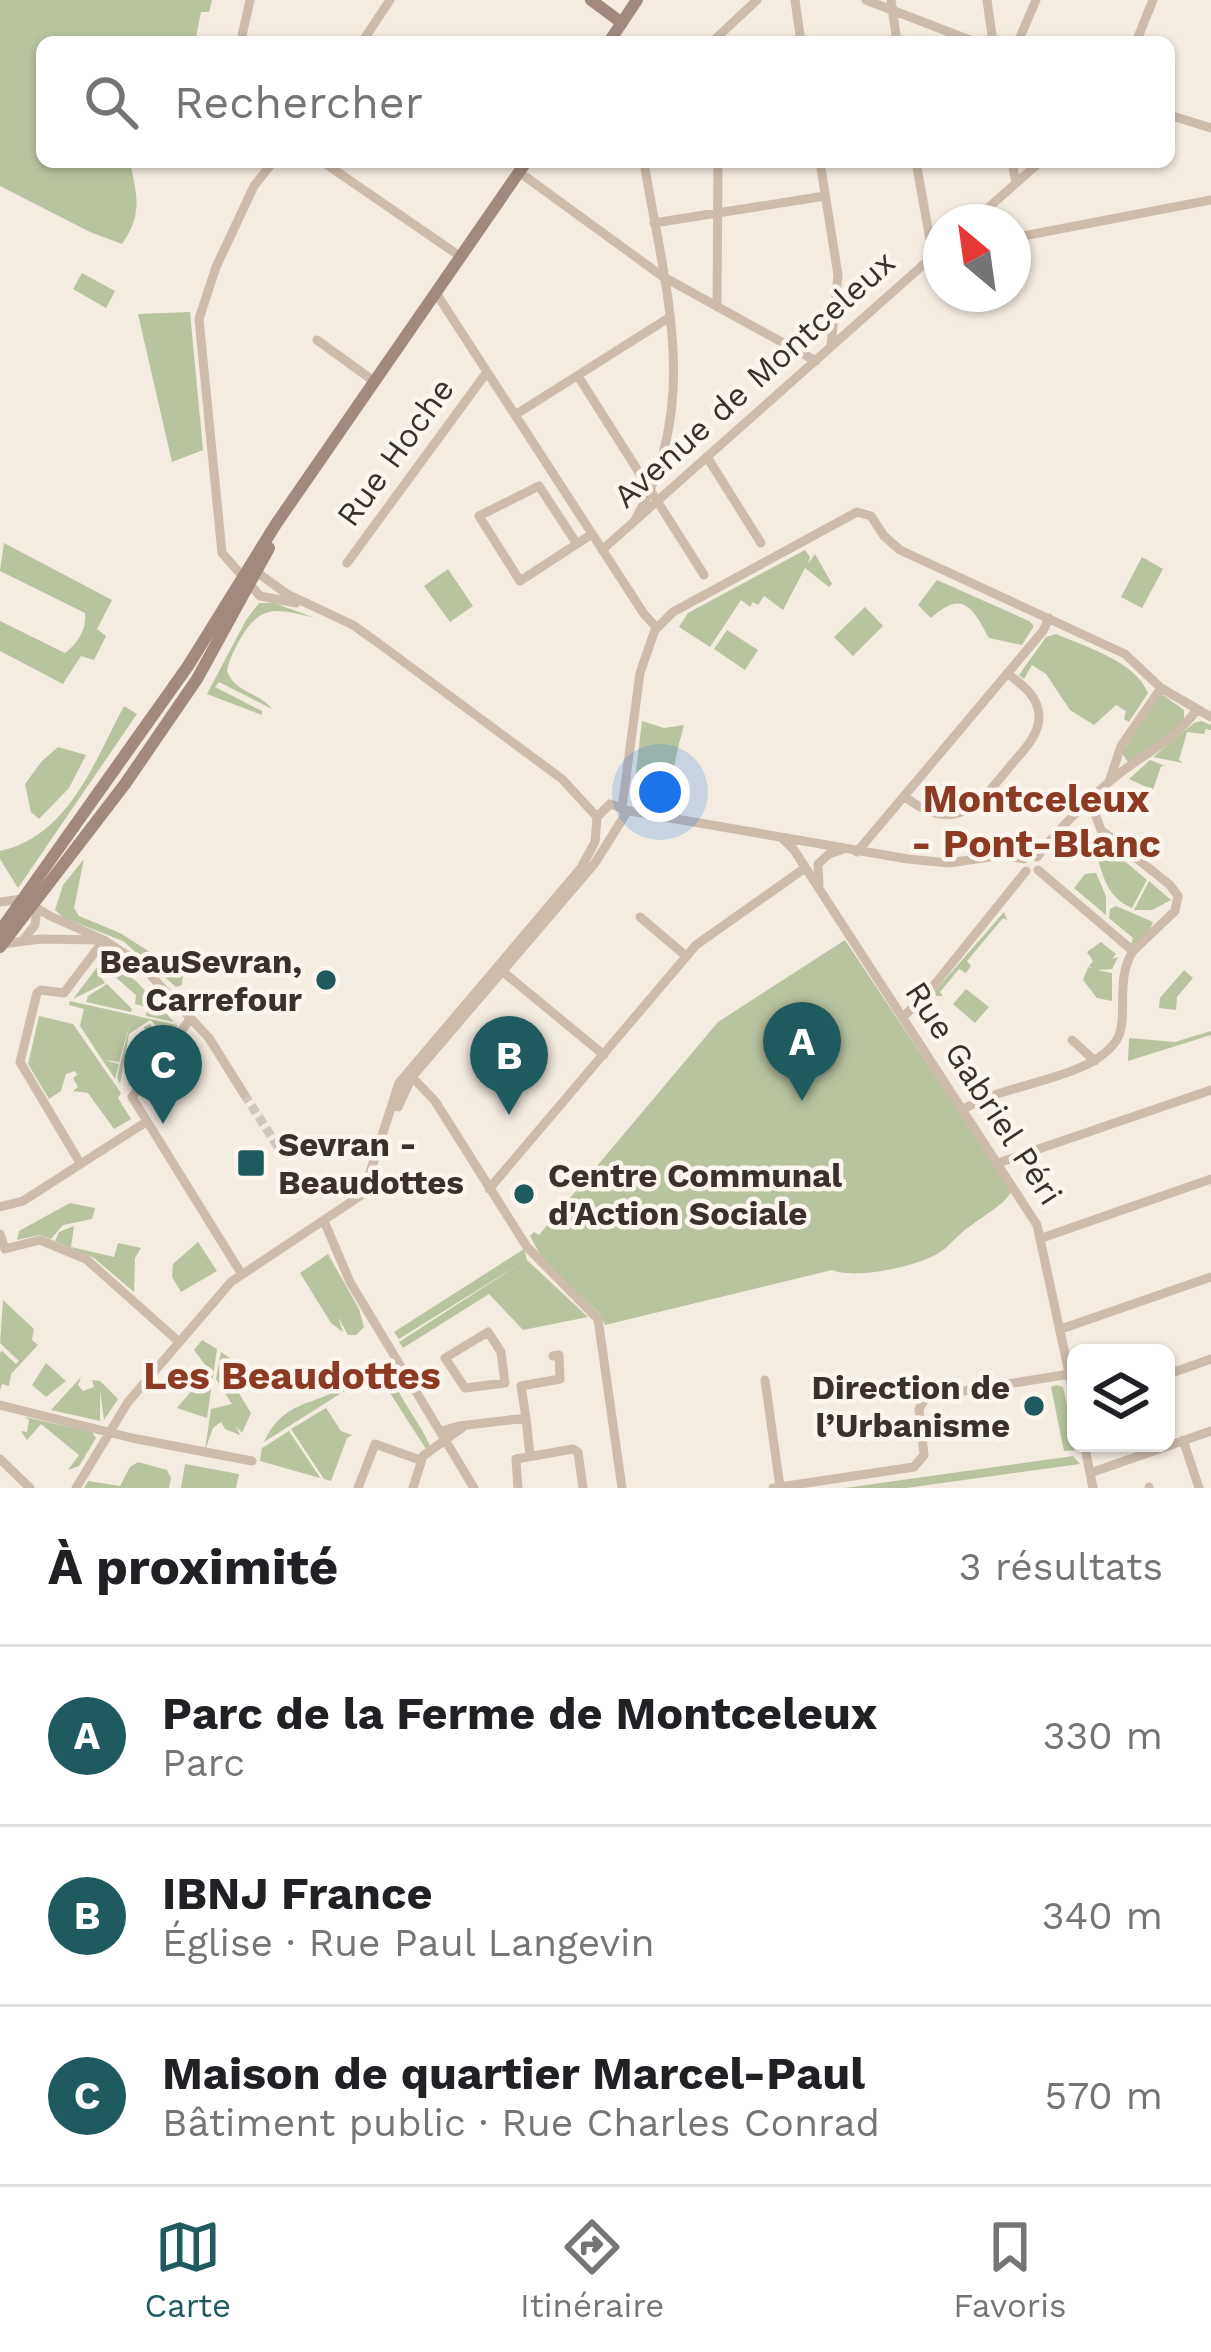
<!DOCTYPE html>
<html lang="fr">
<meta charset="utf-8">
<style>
:root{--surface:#fff;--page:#f6f6f6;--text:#202124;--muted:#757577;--line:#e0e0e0;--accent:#1f5a5e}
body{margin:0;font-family:"Work Sans",sans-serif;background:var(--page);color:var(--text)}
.controls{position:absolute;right:36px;bottom:36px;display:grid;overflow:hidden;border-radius:18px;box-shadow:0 3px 9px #0004}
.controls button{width:108px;height:108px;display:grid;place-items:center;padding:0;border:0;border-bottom:3px solid var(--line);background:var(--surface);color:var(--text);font:60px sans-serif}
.compass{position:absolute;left:923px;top:204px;width:108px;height:108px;border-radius:50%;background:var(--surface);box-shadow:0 3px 9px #0004;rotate:331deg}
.you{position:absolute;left:660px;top:792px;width:42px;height:42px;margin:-30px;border:9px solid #fff;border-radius:50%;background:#1a73e8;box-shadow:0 0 0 18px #1a73e833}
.badge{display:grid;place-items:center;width:78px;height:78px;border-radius:50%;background:var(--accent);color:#fff;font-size:39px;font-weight:700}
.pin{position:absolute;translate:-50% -99px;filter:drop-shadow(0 3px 6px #0008)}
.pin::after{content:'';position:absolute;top:63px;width:42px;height:36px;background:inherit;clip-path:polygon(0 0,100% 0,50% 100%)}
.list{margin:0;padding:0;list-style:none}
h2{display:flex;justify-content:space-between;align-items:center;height:156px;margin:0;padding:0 48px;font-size:51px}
h2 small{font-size:39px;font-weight:400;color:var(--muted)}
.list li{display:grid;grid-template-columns:78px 1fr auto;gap:36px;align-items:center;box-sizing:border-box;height:180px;padding:0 48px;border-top:3px solid var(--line)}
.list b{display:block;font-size:45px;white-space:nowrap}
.list p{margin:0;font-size:39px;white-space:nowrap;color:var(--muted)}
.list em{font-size:39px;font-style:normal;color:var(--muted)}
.icon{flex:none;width:66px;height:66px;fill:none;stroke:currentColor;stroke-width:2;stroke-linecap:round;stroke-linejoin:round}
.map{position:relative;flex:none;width:1211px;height:1488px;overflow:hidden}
.search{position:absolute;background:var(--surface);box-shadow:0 3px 9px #0004;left:36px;right:36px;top:36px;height:132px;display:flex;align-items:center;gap:30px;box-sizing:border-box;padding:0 42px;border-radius:18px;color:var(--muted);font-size:45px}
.sheet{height:696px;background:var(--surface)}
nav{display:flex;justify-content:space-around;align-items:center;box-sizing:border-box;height:168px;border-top:3px solid var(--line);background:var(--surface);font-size:33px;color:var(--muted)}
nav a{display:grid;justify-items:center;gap:6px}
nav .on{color:var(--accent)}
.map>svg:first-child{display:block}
</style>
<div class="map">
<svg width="1211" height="1488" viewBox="0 0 1211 1488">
<rect width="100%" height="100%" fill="#f4ebe1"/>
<path fill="#b8c4a0" d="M0 0H212L209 12H201L195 42H42V162H130C137 195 143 215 122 244L90 232 0 186Z
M82 273 115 291 106 308 73 289Z
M190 312 203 450 172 462 138 314Z
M4 543 112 600 97 629 106 636 94 660 81 656 63 684 0 651V621L65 653C78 643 87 629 85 613L0 571Z
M805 550 810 557 808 564 815 554 832 584 829 587 805 568 783 610 764 596 758 605 753 602 750 607 741 600 710 647 679 627 688 613Z
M1142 557 1163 569 1142 608 1121 597Z
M448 569 473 606 450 622 424 586Z
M937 580 1029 621 1034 626 1022 645 989 638C974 611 964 587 931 618L918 605Z
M259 603H274L315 618C275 608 260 603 238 643 233 653 229 660 227 671 235 693 259 692 272 709L219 682 215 687 262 711V715L207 694 246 620Z
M865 607 883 626 853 656 834 637Z
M727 630 758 650 745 670 714 649Z
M1056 634C1086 647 1135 661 1148 693L1129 722 1124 719 1126 711 1116 705 1094 725 1070 710 1046 674 1032 665 1024 679 1019 675 1046 637Z
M1163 695 1184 710V723L1138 762H1128L1122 753 1158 697Z
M124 706 137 714 18 888 0 859V851C69 836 94 762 124 706Z
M642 721 664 728 684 725C678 749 667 779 680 802L677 810 642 804 634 789Z
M1201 721 1211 725V730L1206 729 1204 734 1187 732 1179 760 1183 763 1153 757 1194 723Z
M58 747 86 755 69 788 39 819 31 812 25 784 42 761Z
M1150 760 1165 766H1161L1153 790 1129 779Z
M1109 848 1147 880 1132 908C1107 897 1103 877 1096 852Z
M84 859 74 908 79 916 120 933 183 973 182 985 176 987 123 941 64 918 55 910 63 885Z
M1096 873 1106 896V915L1074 888 1085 874Z
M1149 881 1171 900 1152 910H1134Z
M1116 906 1153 922 1146 938 1131 945 1133 938 1109 918 1110 909Z
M1004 912 1007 920 1003 918 967 961 971 966 966 973 959 969 940 992 943 996H936L935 991Z
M845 940 1012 1191C1002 1207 984 1215 969 1227 958 1234 951 1245 940 1252 920 1266 855 1280 832 1270L605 1325 600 1314 543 1260 530 1236 534 1232 539 1235 718 1022Z
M1101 942 1116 954 1112 959 1118 957 1112 969 1097 970 1112 973V1001L1097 998 1083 980 1088 967 1094 969 1089 966 1093 961 1087 952Z
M104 958 136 981 174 1022 146 1016 147 1007 135 1004 136 995 105 968 98 973 105 983 73 999Z
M1184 970 1193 978 1177 997 1176 1010 1159 1008 1160 998Z
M107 984 132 1009 131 1012 86 1002 88 996Z
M966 989 989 1007 975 1023 953 1004Z
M70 1001 177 1025V1027L162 1045 159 1028 150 1020 129 1034 120 1084 117 1078 130 1023 119 1062 104 1060 119 1064 115 1079 80 1026 84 1009 69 1005Z
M39 1016 73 1024 121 1093 118 1098 131 1119 114 1129 88 1093 73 1091 78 1087 73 1078 77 1075 75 1071 66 1074 61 1091 49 1099 28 1064Z
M150 1024 156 1031 160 1049 128 1086 137 1046 134 1038 147 1039 144 1027Z
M1211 1031V1035L1128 1061 1129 1038 1175 1042Z
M70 1203 95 1208 92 1219 63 1225 51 1239 40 1235 17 1240 19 1231Z
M74 1226 71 1247 114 1257 118 1243 141 1248 135 1258 134 1292 94 1258 55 1241 59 1232Z
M198 1242 217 1271 181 1292 172 1277 173 1264Z
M524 1249 527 1260 588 1317 523 1330 489 1294 403 1348 399 1342 526 1260 399 1339 394 1332Z
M328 1254 359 1309 364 1327 356 1335H348L338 1317 343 1332 331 1323 300 1273Z
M3 1300 34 1329 32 1340 38 1345 11 1374 9 1386 2 1384 0 1390V1353L2 1351 16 1364 19 1361 0 1343Z
M202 1340 217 1349 207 1418 177 1408 209 1370 194 1350Z
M221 1352 246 1369 253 1379 247 1383 239 1373 232 1382 251 1413 242 1433 236 1426 240 1435 225 1429 221 1422 213 1428 205 1450 211 1409 232 1404 216 1379Z
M46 1363 66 1381 46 1397 32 1385Z
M357 1372 363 1374 362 1380 264 1442C287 1391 330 1410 357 1372Z
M385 1376 390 1384 394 1382C404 1405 420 1423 430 1446L426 1449 381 1379Z
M81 1377 78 1385 83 1391 94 1387 92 1380 100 1381 118 1399 104 1420 100 1391V1421L51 1410Z
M1056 1385 1063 1387 1077 1450 1064 1451 1051 1387Z
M326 1408 341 1431 352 1435 347 1438 331 1481 324 1479 291 1429Z
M25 1417 92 1432 96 1438 79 1466 68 1470 79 1455 41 1424 27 1440 21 1431 27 1432 29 1420Z
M289 1431 319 1476 320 1478 260 1461 262 1448Z
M1073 1456 1080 1464 906 1488H845Z
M138 1462 167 1470 171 1478 169 1488H84L88 1481 120 1486 130 1467Z
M185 1464 239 1474 236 1488H181Z"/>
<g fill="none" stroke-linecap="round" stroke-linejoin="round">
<path stroke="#cfc6bd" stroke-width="9" stroke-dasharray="9 4.5" stroke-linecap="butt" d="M244 1094 280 1150"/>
<path stroke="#cdbbac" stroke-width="9" d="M795 0 801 42
M866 0 975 42
M891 0 897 42
M987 0 993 42
M241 40 250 0
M362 42 390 0
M712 42 757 0
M1018 42 1036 0
M1136 42 1153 0
M1169 115 1211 128
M273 162 254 186 216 267 199 319 222 553 260 596 296 603
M323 162 461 257
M820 162 838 275 831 346
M916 162 933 256
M1012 162 1016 183
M519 172 662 276 816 361
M972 222 1040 162
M654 223 825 196
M1013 238 1211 200
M436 293 644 614 657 628
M717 307 718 162
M317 340 375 382
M578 376 704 575
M515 415 670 317
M707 457 761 543
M636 518C703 403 664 285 644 162
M577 544 539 486 479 516 520 581 592 534
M602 550 941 249
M347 563 487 372
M1109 782 1121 746 1161 688
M904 796C954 836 978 806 1011 765 1022 752 1039 736 1039 717 1039 696 1022 685 1007 673
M1090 800 1101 830 1170 885 1178 896 1175 911 1133 951
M622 808 640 673 655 630 673 612 857 512 871 516 884 536 900 550 1125 654 1161 688 1211 717
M624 810 908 859 949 863 1003 855 1024 859
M782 838 794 850 1037 1225 1076 1405
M857 852 1043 631 1049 618
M1037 857C1057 830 1083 805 1109 782 1138 756 1170 745 1196 711
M819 885 818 864 829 854 841 850
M0 902 22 899 50 916 104 940 140 964 209 1038 244 1094
M640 917 686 956
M23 940 35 925 37 908
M2 944 41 939 99 940
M502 971 604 1055
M904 1016 927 994 1026 871
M191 1018 132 1097 241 1273
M1072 1040 1095 1061
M411 1076 435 1101 527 1247 598 1319 622 1488
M398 1107 412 1077 595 863 625 815 622 808 610 804 597 817
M964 1109C1006 1082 1088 1081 1116 1041 1130 1020 1114 980 1133 951L1038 870
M80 1163 20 1062 37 993 41 990 64 993 104 940
M998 1163 1211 1090
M489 1189 696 945 805 868
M0 1207 23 1201 146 1122
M324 1221 350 1282 474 1488
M0 1234 5 1249 40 1240 86 1259 178 1341
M1042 1238 1211 1179
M1061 1329 1211 1277
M488 1332 501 1352 505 1383 465 1388 445 1358Z
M1166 1375 1211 1359
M765 1380 780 1487
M521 1386 560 1379 559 1355 553 1356
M0 1405 132 1438 252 1461
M526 1418 530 1456
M441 1431 459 1426 526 1418 521 1386
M1183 1440 1199 1488
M1084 1443 1093 1488
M0 1459 30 1488
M1090 1473 1211 1431
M1149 1487V1488
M76 1488 128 1402 231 1282 363 1194 399 1083 581 868 595 842 597 817 562 779 381 645 353 625 287 594 255 571
M358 1488 375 1444 420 1460
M413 1488 423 1456 463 1427
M518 1488 516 1459 573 1449 578 1452 583 1488
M773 1488 914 1467 924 1455 919 1409 926 1397 1070 1374"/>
<path stroke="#a18a7d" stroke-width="12" d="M591 0 622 23
M609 42 637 0
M0 931 188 666 276 524 526 162
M0 947 125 784 197 679 269 548"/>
</g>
<g fill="#1f5a5e" stroke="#fbf5ee" stroke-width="4.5">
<circle cx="326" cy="980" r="12"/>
<rect x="236" y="1148" width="30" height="30" rx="6"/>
<circle cx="524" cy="1194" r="12"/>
<circle cx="1034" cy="1406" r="12"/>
</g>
<g text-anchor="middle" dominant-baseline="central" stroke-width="9" stroke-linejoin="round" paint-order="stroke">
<g font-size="33" fill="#3b302b" stroke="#fbf5ee">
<text transform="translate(754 379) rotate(-42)">Avenue de Montceleux</text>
<text transform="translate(395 452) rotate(-54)">Rue Hoche</text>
<text transform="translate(984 1093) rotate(57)">Rue Gabriel Péri</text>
</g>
<g font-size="33" font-weight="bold" fill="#3b302b" stroke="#fbf5ee" text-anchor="end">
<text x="302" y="961">BeauSevran,<tspan x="302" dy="38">Carrefour</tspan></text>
<text x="278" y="1144" text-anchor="start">Sevran -<tspan x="278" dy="38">Beaudottes</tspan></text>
<text x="548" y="1175" text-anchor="start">Centre Communal<tspan x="548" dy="38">d'Action Sociale</tspan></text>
<text x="1010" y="1387">Direction de<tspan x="1010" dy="38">l’Urbanisme</tspan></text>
</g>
<g font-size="39" font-weight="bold" fill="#8c3b22" stroke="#fbf5ee">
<text x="1036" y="798">Montceleux<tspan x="1036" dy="45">- Pont-Blanc</tspan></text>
<text x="292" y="1375">Les Beaudottes</text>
</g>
</g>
</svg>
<div class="controls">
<button><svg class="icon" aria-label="layers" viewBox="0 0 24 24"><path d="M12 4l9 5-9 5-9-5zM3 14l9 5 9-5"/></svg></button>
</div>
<svg class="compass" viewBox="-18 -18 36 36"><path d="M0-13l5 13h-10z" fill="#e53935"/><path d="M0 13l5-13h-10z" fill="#757577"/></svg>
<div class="you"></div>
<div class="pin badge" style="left:802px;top:1101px">A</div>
<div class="pin badge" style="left:509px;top:1115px">B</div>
<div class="pin badge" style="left:163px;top:1124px">C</div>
<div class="search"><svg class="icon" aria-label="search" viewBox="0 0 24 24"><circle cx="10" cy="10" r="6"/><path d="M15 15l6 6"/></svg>Rechercher</div>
</div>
<section class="sheet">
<h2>À proximité<small>3 résultats</small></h2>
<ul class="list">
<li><span class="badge">A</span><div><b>Parc de la Ferme de Montceleux</b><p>Parc</p></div><em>330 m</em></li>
<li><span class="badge">B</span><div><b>IBNJ France</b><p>Église · Rue Paul Langevin</p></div><em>340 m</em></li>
<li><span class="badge">C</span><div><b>Maison de quartier Marcel-Paul</b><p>Bâtiment public · Rue Charles Conrad</p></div><em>570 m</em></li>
</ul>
</section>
<nav>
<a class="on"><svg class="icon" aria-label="map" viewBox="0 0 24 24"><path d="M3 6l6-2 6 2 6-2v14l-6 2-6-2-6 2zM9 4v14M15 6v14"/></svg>Carte</a>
<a><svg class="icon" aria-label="directions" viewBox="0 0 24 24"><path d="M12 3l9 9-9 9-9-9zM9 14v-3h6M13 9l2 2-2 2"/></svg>Itinéraire</a>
<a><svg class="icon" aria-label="saved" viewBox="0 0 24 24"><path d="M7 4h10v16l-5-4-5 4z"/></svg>Favoris</a>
</nav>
